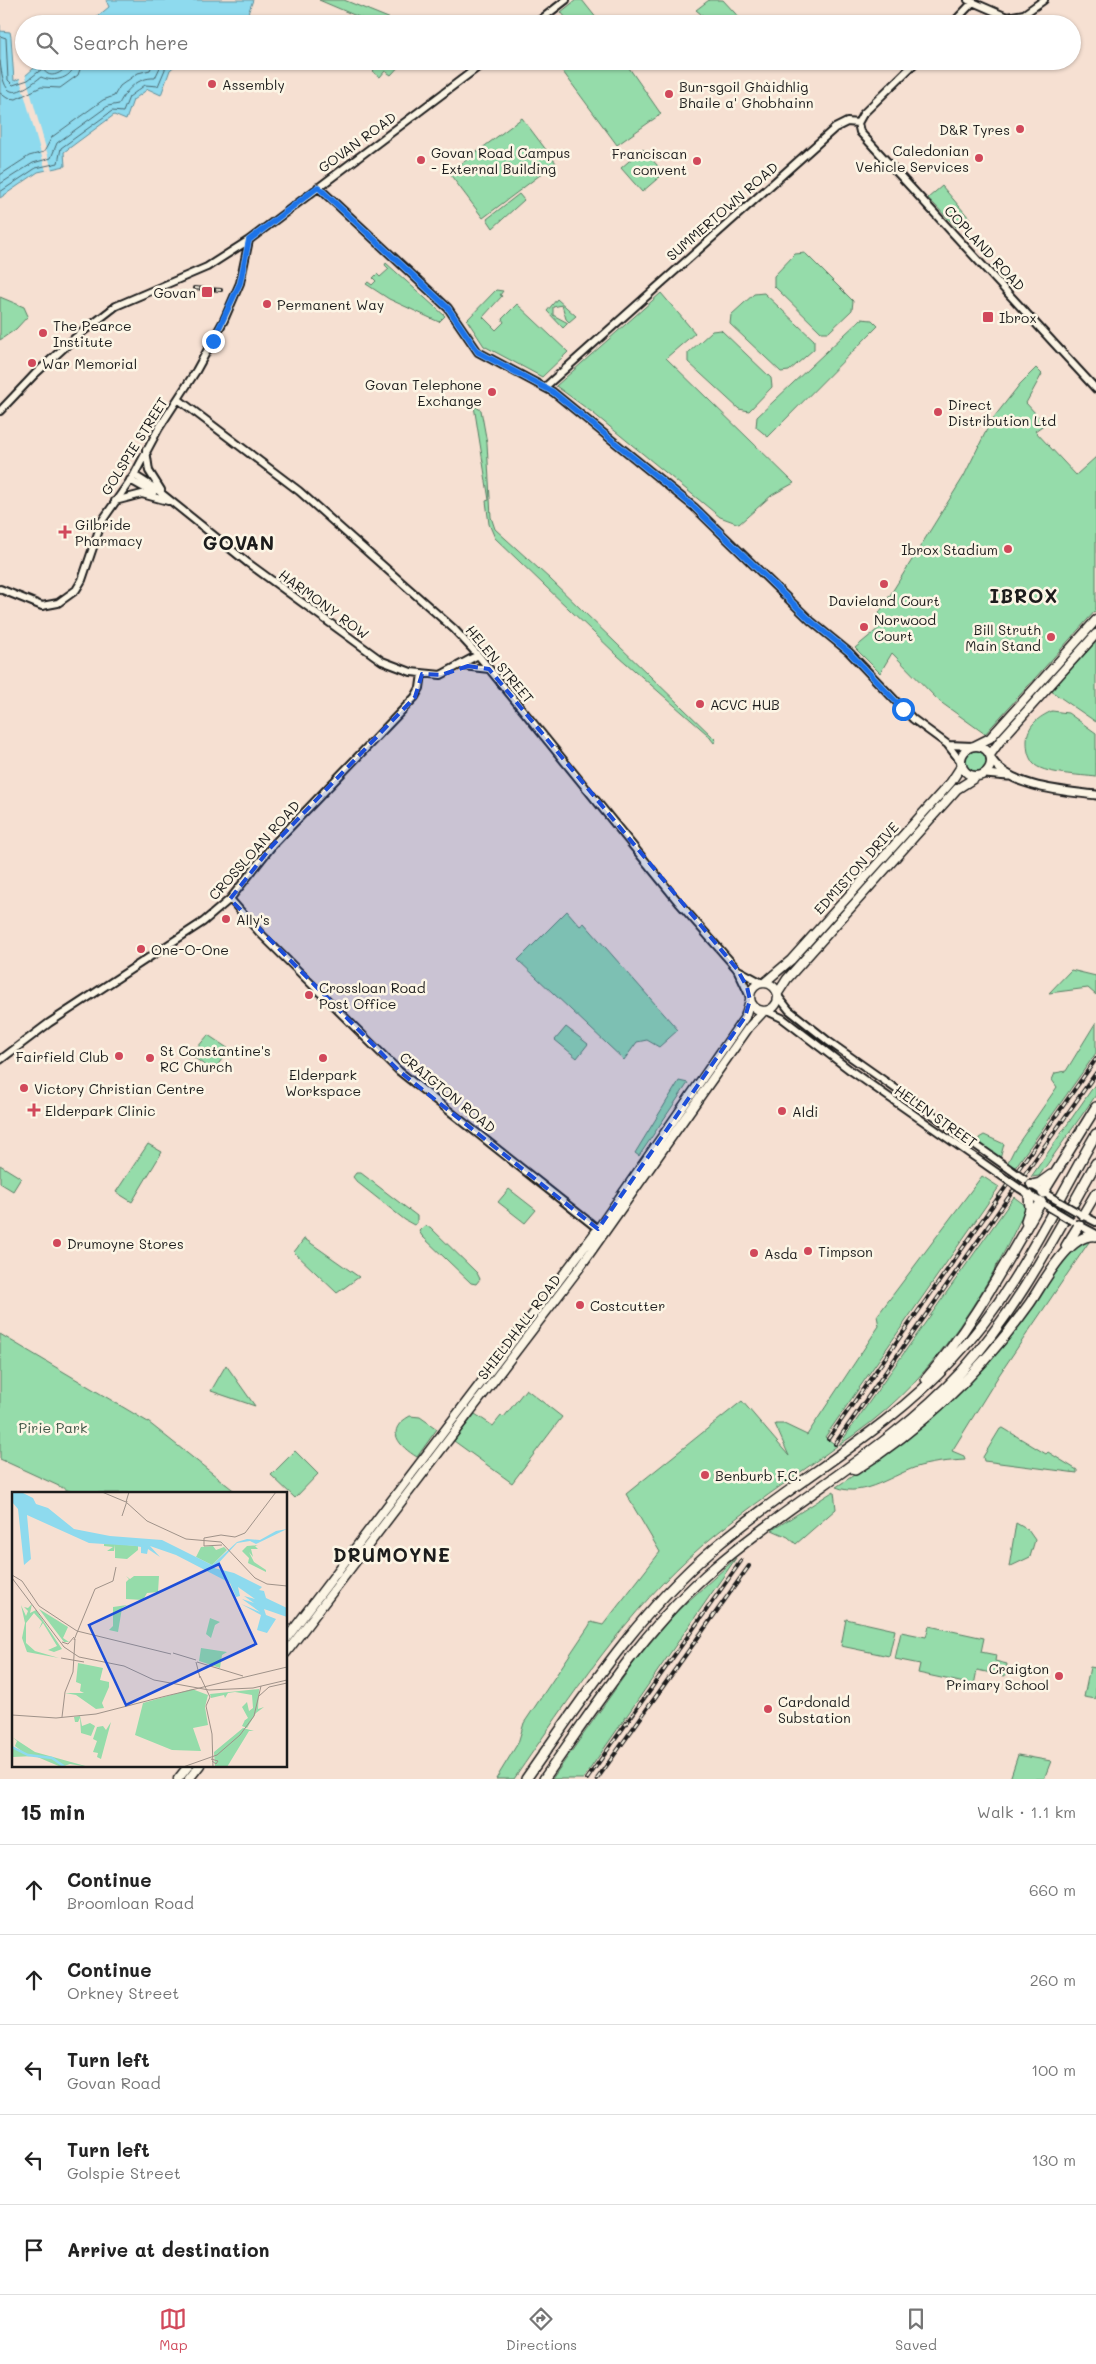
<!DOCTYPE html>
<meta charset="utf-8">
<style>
:root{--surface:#fff;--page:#f2f2f2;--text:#222;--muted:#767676;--line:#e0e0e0;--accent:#d1495b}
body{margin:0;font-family:Mali,sans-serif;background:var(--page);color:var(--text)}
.stop{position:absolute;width:15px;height:15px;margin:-11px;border:4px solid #1a73e8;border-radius:50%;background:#fff}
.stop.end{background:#1a73e8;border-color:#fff;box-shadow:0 1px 5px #0008}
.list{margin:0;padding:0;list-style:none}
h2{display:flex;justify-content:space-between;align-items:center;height:65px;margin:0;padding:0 20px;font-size:21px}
h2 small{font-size:16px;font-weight:400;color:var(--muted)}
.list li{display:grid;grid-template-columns:32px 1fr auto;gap:15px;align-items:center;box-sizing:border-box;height:90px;padding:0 20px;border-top:1px solid var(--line)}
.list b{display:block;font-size:19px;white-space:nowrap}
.list p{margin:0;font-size:16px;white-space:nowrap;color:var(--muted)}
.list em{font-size:16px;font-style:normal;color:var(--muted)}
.icon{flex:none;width:28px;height:28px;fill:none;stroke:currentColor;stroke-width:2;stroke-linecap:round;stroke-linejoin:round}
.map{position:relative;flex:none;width:1096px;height:1779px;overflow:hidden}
.search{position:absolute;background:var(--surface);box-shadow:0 1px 4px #0004;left:15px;right:15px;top:15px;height:55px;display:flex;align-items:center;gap:12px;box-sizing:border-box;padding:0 18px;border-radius:28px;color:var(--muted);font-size:19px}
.sheet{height:515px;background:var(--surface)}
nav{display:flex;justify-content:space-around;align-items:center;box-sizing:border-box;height:70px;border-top:1px solid var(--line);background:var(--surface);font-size:14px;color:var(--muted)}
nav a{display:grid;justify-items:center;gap:2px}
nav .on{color:var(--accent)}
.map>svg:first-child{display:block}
</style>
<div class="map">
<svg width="1096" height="1779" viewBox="0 0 1096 1779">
<rect width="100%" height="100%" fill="#f6e0d2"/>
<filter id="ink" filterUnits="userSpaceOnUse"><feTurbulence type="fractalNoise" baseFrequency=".02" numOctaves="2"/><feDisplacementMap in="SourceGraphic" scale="10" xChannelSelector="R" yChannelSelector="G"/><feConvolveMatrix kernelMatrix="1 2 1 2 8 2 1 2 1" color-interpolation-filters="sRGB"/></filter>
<g filter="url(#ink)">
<path fill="#95dcaa" stroke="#587c63" d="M319 0H344L403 24H375Z
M576 0H582L601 24H571L561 12Z
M709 0H723L745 24H713L696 10Z
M371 61H404L391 75 385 71 380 77 374 73Z
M555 61H630L627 65 661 114 617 145Z
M522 118 556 163 483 218 449 173Z
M643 149 664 173 642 192 621 168Z
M942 186 970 219 958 229 928 198Z
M519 194 524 200 493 228 487 219Z
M805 253 853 301 852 310 829 332H821L774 286V276L795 254Z
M386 263 445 316 439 322 389 299 366 284 368 282 372 285 376 281 373 278 377 274 380 277 389 269 385 265Z
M496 290 503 291 500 295 502 296 483 317 496 330 504 322 502 319 517 304 568 352 542 377 484 346 467 320Z
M661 293 695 333 666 358 794 483 772 495 739 524 720 517 593 413 556 386Z
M764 293 814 340V349L789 371 781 372 730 324 731 315 754 294Z
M0 297 24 307 28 316 16 329 0 340Z
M557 299 576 316 569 322 566 319 562 305 553 307V315L568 323 563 328 547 311Z
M861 319 872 320 878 326 768 437 756 427 757 417Z
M721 330 771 378 772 387 749 411 739 409 688 362V353L712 331Z
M1036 368 1042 374 1026 403 1045 424 1035 431 1076 475 1096 457V610L985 734 939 701 892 653 880 673 855 648 885 623 879 613 964 476 991 421 1020 384Z
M474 406 481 410 487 443 491 517 495 529 550 579 716 740 714 743 707 734 618 656 495 538 489 524 486 501 489 500Z
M1096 642V722L1051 691Z
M1052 711 1068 713 1096 733V777C1082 775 1041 774 1033 763 1028 756 1027 750 1027 741 1027 725 1039 717 1052 711Z
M966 761a10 10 0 1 1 20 0a10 10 0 1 1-20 0Z
M567 911 580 926 584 923 678 1030 659 1047 647 1040 637 1042 624 1060 518 960Z
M1071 970 1096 976V995L1088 988 1049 993Z
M1096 1022V1053L1014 1169 1007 1164 1015 1148 1057 1087 1052 1080 1055 1073 1066 1071Z
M566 1027 588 1044 577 1058 555 1040Z
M208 1035 229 1049 217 1066 207 1067 191 1055Z
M679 1081 688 1083 639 1156 635 1153Z
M1096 1083V1095L1039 1176 1031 1177Z
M984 1135 1004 1144 1000 1159 978 1144 979 1138Z
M148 1144 162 1152 132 1202 116 1192Z
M0 1165 21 1178 13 1191 0 1183Z
M356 1173H361L417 1216V1223L414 1225 405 1220 357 1182 353 1177Z
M982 1176 999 1187 825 1437 837 1446C792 1479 745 1509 703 1545 627 1610 570 1698 514 1779H496L518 1743 524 1723 589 1626 591 1622 603 1625 660 1552 626 1494 742 1401 789 1456 775 1424H784L807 1435 879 1326 877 1316Z
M509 1189 536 1210 525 1223 498 1202Z
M1014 1197 1026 1206 1025 1210C982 1301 926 1390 839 1445Z
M424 1226 430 1227 477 1273 480 1279 476 1284 471 1283 422 1236 419 1231Z
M304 1239H305L359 1277 337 1293 294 1252Z
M1091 1239 999 1375 952 1451 964 1456 965 1460C949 1461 936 1462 920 1466 894 1473 864 1499 836 1487 914 1436 979 1383 1032 1305 1048 1282 1063 1249 1091 1239Z
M0 1334 148 1422 237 1493H74L0 1459Z
M226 1365 255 1406 211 1391Z
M526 1389 562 1417 512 1483 454 1441 475 1414 493 1426 501 1416 504 1417Z
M410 1416 420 1417 437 1429 417 1457C399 1446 384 1430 410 1416Z
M1003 1428 1046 1454 1048 1452 1077 1470V1473L984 1461 983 1457 1000 1429Z
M295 1451 318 1474 295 1498 271 1475Z
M834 1491 836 1509 796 1544 788 1537 772 1530Z
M1016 1523 1028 1530 1035 1540 1030 1557 1009 1567Z
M736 1558 583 1779H552L635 1661 675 1613Z
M846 1619 895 1630 889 1656 841 1646Z
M929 1626 984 1638 981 1652 996 1655 995 1661 1007 1664 1005 1676 977 1670 974 1685 918 1673 920 1664 895 1659 901 1632 926 1637Z
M1090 1667 1096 1668V1699L1084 1697Z
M1018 1755 1051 1761 1044 1779H1010Z"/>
<path fill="#8edaee" stroke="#608e9a" d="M106 0H253L244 24 229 19 223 24H88L109 7Z
M0 25V31L10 32 11 37 14 81 25 76 42 61H53L49 67 53 70 67 61H180L170 70 161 95 148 89 133 100 126 120 114 115 64 152 65 166 38 172 0 198Z"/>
<path fill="#f6e0d2" d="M25 73 52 170 46 171 19 76Z"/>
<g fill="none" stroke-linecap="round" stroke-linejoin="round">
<path stroke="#4a6870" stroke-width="1" d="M0 36 6 38 8 80 13 85 28 80 42 69C44 70 46 73 48 74 56 78 68 68 69 61
M0 61C4 98 12 99 41 77 54 83 74 79 75 61
M0 93 7 98 16 99 41 87 60 88 78 75 83 61
M0 175 29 156 44 152 52 137 103 100 114 96 120 86 138 73 150 70 154 61
M0 184 33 163 51 158 57 143 108 106 119 104C126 90 138 77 155 78L163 61
M0 192 36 168 58 163 61 148 112 111 123 112 129 97 145 85 158 86 166 67 173 61"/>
<defs>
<path id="tertiary" d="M968 0 1007 17 1024 14 1044 0
M535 24 566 0
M952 24 972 3
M858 123 860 132 1096 389
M858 123 863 114 917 61
M318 187 448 308 478 352 553 392 694 507 811 621 849 652 913 719 947 744 961 762
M545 387 835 128 847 122 858 123
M178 399 299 491 454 629 478 655 680 904 737 969 750 997
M0 411 35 374 76 337 116 306 207 267 249 240 486 61
M146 450 149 471 161 490
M134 475 156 489 248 563 382 661 411 672 441 675 478 655
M130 480 153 493
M115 501 142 494 168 501
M0 589 42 606 58 603 76 590 82 580 102 521 134 475 159 428 196 371 224 320 240 283 249 240
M463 666 489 669
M948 745 973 746
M230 899 259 932 399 1071 598 1229
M738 970 762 983
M778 996 789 1010 828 1041 1011 1170
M767 1011 782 1018 850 1070 1006 1179
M0 1060 49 1023 203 922 230 899 272 846 415 697 420 688 422 674
M1030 1184 1051 1197
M1019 1188 1044 1204
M1080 1214 1096 1222
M1077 1224 1096 1234"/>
<path id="secondary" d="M992 760C1011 788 1065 791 1096 795
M985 774 1008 776"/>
<path id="primary" d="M961 761a15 15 0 1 1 30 0a15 15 0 1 1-30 0Z
M974 746 990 738 1096 620
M990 755 1000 741 1096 634
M764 983 791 960 951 782 962 765
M750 997a14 14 0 1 1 28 0a14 14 0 1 1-28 0Z
M778 993 787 979 957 789 976 777
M286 1639 598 1229 745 1017 750 1000
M286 1653 578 1270 749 1027 764 1011
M178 1779 189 1765
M189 1779 200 1765"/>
<path id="motorway" d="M1032 1185 1040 1183 1051 1175
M1043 1193 1096 1107
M1083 1215 1096 1193
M1026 1221 1030 1209 1029 1195
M1066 1246 1079 1225
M926 1379C973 1326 1005 1263 1041 1202
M855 1470C923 1427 983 1369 1030 1303 1043 1284 1069 1232 1096 1236
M526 1779C583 1698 637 1614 713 1549 791 1482 883 1435 953 1359 1015 1294 1051 1211 1096 1134
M544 1779C596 1705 646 1626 715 1567 795 1498 890 1449 962 1371 1018 1309 1055 1235 1096 1163"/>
</defs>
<use href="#tertiary" stroke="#1c1c1c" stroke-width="10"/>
<use href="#secondary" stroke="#1c1c1c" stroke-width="11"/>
<use href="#primary" stroke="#1c1c1c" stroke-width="11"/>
<use href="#motorway" stroke="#1c1c1c" stroke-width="12"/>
<use href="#tertiary" stroke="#fcf5e5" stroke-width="6"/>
<use href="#secondary" stroke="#fcf5e5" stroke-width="7"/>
<use href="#primary" stroke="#fcf5e5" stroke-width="8"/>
<use href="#motorway" stroke="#fcf5e5" stroke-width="9"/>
<defs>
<path id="rail" d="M194 288 221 290
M828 1439 1096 1059
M835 1444 1096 1073
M587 1779 741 1561
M597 1779 749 1566"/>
</defs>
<use href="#rail" stroke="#1c1c1c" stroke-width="4"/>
<use href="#rail" stroke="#fcf5e5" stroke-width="2" stroke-dasharray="5.5" stroke-linecap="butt"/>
<defs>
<path id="tertiary-bridge" d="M1011 1170 1025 1180
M1006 1179 1019 1188
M1051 1197 1077 1212
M1047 1206 1072 1221"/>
</defs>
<use href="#tertiary-bridge" stroke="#1c1c1c" stroke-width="10" stroke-linecap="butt"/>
<use href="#tertiary-bridge" stroke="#fcf5e5" stroke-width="6"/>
</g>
</g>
<g fill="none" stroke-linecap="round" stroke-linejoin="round" filter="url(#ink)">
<path stroke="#1a73e8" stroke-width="6" d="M213 341 240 283 249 240 318 187 448 308 478 352 553 392 694 507 811 621 849 652 903 709"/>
</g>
<path fill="#1d4ed8" fill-opacity="0.2" stroke="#1d4ed8" stroke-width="4" stroke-dasharray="10 6" stroke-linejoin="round" d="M468 666 489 669 737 969 747 987 750 1000 745 1017 598 1229 399 1071 230 899 272 846 415 697 422 674 441 675Z"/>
<g fill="#d1495b" stroke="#fcf5e5" stroke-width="2">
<circle cx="212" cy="84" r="5"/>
<circle cx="669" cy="94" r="5"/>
<circle cx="1020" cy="129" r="5"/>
<circle cx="979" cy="158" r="5"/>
<circle cx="421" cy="160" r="5"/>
<circle cx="697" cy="161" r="5"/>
<rect x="201" y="286" width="12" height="12" rx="2.5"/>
<circle cx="267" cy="304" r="5"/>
<rect x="982" y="311" width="12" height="12" rx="2.5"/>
<circle cx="43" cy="333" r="5"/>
<circle cx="32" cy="363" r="5"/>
<circle cx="492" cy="392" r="5"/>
<circle cx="938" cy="412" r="5"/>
<path d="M62.5 524.5h5v5h5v5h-5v5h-5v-5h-5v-5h5z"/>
<circle cx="1008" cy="549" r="5"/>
<circle cx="884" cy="584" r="5"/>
<circle cx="864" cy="627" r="5"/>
<circle cx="1051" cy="637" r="5"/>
<circle cx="700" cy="704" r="5"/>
<circle cx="226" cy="919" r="5"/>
<circle cx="141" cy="949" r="5"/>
<circle cx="309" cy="995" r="5"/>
<circle cx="119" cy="1056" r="5"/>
<circle cx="150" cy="1058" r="5"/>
<circle cx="323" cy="1058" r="5"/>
<circle cx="24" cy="1088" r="5"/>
<path d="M31.5 1102.5h5v5h5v5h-5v5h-5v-5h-5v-5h5z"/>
<circle cx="782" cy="1111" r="5"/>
<circle cx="57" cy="1243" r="5"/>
<circle cx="808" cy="1251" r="5"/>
<circle cx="754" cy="1253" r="5"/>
<circle cx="580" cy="1305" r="5"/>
<circle cx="705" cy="1475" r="5"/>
<circle cx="1059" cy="1676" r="5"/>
<circle cx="768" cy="1709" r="5"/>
</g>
<g text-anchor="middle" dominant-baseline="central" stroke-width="5" stroke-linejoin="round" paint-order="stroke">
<g font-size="14" fill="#1c1c1c" stroke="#fcf5e5" text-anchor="start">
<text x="222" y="84">Assembly</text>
<text x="679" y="86">Bun-sgoil Ghàidhlig<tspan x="679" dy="16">Bhaile a' Ghobhainn</tspan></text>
<text x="1010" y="129" text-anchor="end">D&amp;R Tyres</text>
<text x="969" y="150" text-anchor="end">Caledonian<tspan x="969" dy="16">Vehicle Services</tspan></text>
<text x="431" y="152">Govan Road Campus<tspan x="431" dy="16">- External Building</tspan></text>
<text x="687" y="153" text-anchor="end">Franciscan<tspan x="687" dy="16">convent</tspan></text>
<text x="196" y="292" text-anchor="end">Govan</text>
<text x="277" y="304">Permanent Way</text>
<text x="999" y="317">Ibrox</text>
<text x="53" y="325">The Pearce<tspan x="53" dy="16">Institute</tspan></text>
<text x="42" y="363">War Memorial</text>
<text x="482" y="384" text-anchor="end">Govan Telephone<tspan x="482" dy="16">Exchange</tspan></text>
<text x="948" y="404">Direct<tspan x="948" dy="16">Distribution Ltd</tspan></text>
<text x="75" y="524">Gilbride<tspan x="75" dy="16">Pharmacy</tspan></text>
<text x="998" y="549" text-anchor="end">Ibrox Stadium</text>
<text x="884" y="600" text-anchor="middle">Davieland Court</text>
<text x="874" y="619">Norwood<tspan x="874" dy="16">Court</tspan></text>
<text x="1041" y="629" text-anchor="end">Bill Struth<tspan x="1041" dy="16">Main Stand</tspan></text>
<text x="710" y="704">ACVC HUB</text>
<text x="236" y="919">Ally's</text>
<text x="151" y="949">One-O-One</text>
<text x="319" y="987">Crossloan Road<tspan x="319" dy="16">Post Office</tspan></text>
<text x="160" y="1050">St Constantine's<tspan x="160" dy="16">RC Church</tspan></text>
<text x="109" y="1056" text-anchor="end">Fairfield Club</text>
<text x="323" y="1074" text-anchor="middle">Elderpark<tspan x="323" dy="16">Workspace</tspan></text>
<text x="34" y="1088">Victory Christian Centre</text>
<text x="45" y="1110">Elderpark Clinic</text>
<text x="792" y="1111">Aldi</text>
<text x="67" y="1243">Drumoyne Stores</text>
<text x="818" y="1251">Timpson</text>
<text x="764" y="1253">Asda</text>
<text x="590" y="1305">Costcutter</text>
<text x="715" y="1475">Benburb F.C.</text>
<text x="1049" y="1668" text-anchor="end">Craigton<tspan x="1049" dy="16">Primary School</tspan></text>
<text x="778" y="1701">Cardonald<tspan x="778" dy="16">Substation</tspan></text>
</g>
<g font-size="14" fill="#1c1c1c" stroke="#fcf5e5">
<text transform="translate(357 142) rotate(-36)">GOVAN ROAD</text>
<text transform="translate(722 211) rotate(-41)">SUMMERTOWN ROAD</text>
<text transform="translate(985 248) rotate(47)">COPLAND ROAD</text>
<text transform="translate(134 446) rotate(-58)">GOLSPIE STREET</text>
<text transform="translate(324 604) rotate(36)">HARMONY ROW</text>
<text transform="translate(500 664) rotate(50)">HELEN STREET</text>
<text transform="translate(254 850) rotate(-48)">CROSSLOAN ROAD</text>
<text transform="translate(856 868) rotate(-48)">EDMISTON DRIVE</text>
<text transform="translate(448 1092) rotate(39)">CRAIGTON ROAD</text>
<text transform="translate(936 1116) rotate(35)">HELEN STREET</text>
<text transform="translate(519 1327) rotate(-53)">SHIELDHALL ROAD</text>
</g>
<g font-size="14" fill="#405647" stroke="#fcf5e5">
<text x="53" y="1427">Pirie Park</text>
</g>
<g font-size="19" font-weight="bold" letter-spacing="1" fill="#1c1c1c" stroke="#fcf5e5">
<text x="239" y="542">GOVAN</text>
<text x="1024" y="595">IBROX</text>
<text x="392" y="1554">DRUMOYNE</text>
</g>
</g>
<g transform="translate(12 1492)">
<rect width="275" height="275" fill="#f6e0d2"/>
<path d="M92 51 126 54V58L115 67 103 66V53L102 59H95L101 55 92 54ZM246 53 243 54 246 57H239L241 65 237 60 242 70 254 78V80L236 71 237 66 230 59 235 54ZM201 54 204 58 212 55 215 58 200 73 184 65 189 55ZM114 84 118 87 122 84H147L146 100 135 101 131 108 114 107V90L117 87ZM20 112 18 121 24 118 50 157 42 160 36 158 45 154 31 131 27 137 30 130 22 121 14 131V151L23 159 47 166 15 160 10 146 13 131 9 113 14 124 16 119 12 115 16 116ZM115 113 110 116 106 140 97 138 101 134V115ZM27 117 56 135 51 146 57 150H52ZM198 126 208 130 203 133 199 146 194 142ZM189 156 215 160 210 163 208 176 187 169ZM66 171 91 176 88 188 97 190V195L90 211 92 216 84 217 64 203 53 201H72L68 199 69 192 64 190ZM180 197 196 203 193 215 196 233 181 236 189 259 160 258 123 243 131 211ZM247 197 246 217 252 215 244 221 235 236 230 234 233 228 229 231 236 226 230 215 235 210 237 219 241 216 240 203 223 200 216 201 213 206 212 203 199 206 198 202ZM68 224 70 234 78 231 83 234 79 244 69 241 68 226 66 230 65 225 66 230H63L62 225ZM99 230 89 267 85 265 86 261 81 260 85 249 81 247 85 235 91 234 94 238ZM231 236 242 239H237L215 275H203L202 260ZM0 245 23 260 77 275 58 272 49 275 23 264 0 265V255L11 260 3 254 5 249Z" fill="#95dcaa"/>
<path d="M0 0H9L21 6 24 12 36 16 62 37 98 44 150 48 200 73 225 50 235 47 248 48 264 39 275 37 244 52 238 49 225 51 202 76 222 81 250 95 247 98 252 99 254 106 275 116V125L252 117 254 123 264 127 255 141 245 138 249 123 229 112 248 120 230 107 242 111 232 104 243 107 226 95 228 104 224 105 218 91 164 63 138 54 148 65 136 57 135 62 129 61V55L123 54 77 51 15 23 19 67 12 73 6 17 0 10Z" fill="#8edaee"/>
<path fill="none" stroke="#8edaee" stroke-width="2.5" d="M0 255 16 263 40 266 53 275"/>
<path fill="none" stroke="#9f9289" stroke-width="1" d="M90 0 114 10M117 0 114 10 135 29 174 47 209 50 243 86 255 92 275 94M110 24 115 9M210 53 192 54V46L209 43 223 45 233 41 264 0M0 83 10 89 27 114 65 139 159 162M0 86 52 155 67 165 112 174 142 188 197 198 241 196 275 188M62 148 83 97 101 89 104 75M50 150 56 152 62 145M161 161 184 168M49 166 72 170M184 170 188 186M185 170 231 184M188 184 198 205 194 214 200 242 201 275M154 204 275 175M247 204 257 195 275 191M0 223 44 226 84 222 154 204M50 225 53 200 61 180 63 147M199 267 206 269 204 272 200 269M171 275 205 263 228 243 242 224 249 194"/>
<path fill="#1d4ed8" fill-opacity="0.15" stroke="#1d4ed8" stroke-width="2.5" d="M207 72 244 152 114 213 77 133Z"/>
<rect width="275" height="275" fill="none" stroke="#1c1c1c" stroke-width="2.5"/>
</g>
</svg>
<div class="stop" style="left:903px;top:709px"></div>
<div class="stop end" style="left:213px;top:341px"></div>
<div class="search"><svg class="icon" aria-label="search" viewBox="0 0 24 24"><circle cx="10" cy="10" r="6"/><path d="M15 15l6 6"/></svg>Search here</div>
</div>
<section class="sheet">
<h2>15 min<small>Walk · 1.1 km</small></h2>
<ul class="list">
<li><svg class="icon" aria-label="ahead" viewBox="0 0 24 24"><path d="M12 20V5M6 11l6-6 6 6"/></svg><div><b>Continue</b><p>Broomloan Road</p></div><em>660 m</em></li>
<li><svg class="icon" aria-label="ahead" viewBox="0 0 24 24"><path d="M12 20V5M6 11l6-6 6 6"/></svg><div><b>Continue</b><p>Orkney Street</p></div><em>260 m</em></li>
<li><svg class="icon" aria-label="left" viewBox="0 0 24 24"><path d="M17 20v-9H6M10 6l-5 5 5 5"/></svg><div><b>Turn left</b><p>Govan Road</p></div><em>100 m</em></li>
<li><svg class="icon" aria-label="left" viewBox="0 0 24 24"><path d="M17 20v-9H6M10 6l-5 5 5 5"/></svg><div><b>Turn left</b><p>Golspie Street</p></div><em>130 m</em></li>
<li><svg class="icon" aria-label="arrive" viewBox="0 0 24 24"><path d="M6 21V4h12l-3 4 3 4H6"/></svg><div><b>Arrive at destination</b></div></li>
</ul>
</section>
<nav>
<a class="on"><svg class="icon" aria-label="map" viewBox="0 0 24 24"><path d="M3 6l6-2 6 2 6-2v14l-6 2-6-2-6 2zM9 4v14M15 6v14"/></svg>Map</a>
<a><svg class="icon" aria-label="directions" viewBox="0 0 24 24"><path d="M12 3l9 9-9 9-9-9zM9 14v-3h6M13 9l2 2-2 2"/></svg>Directions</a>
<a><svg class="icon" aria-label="saved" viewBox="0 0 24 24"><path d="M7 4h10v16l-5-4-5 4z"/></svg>Saved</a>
</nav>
